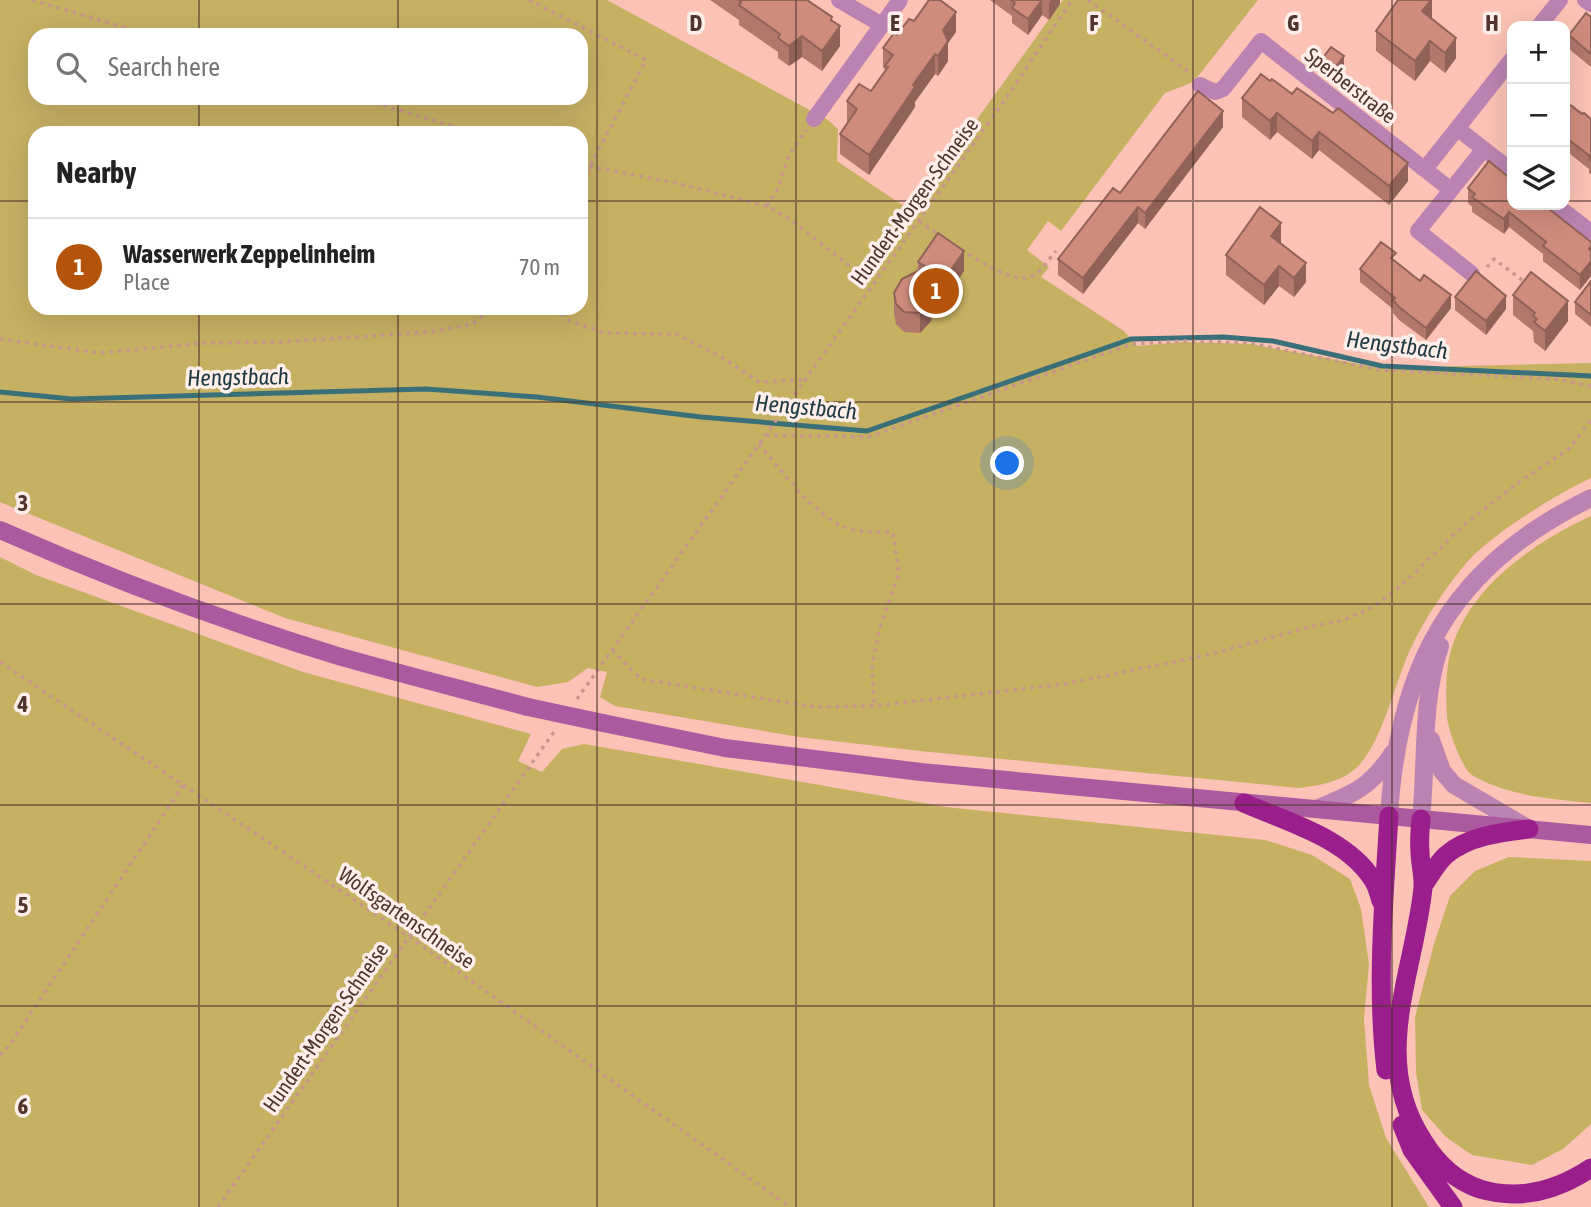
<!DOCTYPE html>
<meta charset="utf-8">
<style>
:root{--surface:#fff;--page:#f6f6f6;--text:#222;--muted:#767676;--line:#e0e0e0;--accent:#b45309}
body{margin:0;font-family:"Asap Condensed",sans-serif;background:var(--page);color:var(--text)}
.controls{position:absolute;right:21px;top:21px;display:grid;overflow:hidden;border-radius:14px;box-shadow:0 7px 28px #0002}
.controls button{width:63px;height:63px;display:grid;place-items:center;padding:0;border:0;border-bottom:2px solid var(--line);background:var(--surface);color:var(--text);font:35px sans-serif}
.you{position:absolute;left:1008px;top:464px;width:24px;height:24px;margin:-18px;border:5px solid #fff;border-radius:50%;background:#1a73e8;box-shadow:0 0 0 10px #1a73e833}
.badge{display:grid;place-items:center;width:46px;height:46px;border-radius:50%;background:var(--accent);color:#fff;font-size:23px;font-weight:700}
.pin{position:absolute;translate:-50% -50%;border:4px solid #fff;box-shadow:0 2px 7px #0006}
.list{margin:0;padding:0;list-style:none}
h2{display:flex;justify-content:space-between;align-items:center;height:91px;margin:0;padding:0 28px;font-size:30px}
h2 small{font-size:23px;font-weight:400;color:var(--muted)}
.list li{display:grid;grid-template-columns:46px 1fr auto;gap:21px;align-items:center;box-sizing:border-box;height:98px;padding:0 28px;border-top:2px solid var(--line)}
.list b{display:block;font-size:26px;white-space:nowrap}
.list p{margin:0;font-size:23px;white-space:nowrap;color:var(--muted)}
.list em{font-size:23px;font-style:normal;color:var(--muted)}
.icon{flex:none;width:38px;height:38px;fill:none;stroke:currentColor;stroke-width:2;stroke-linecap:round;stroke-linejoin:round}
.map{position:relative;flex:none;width:1591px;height:1207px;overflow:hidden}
.search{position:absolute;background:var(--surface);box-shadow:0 7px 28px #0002;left:28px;top:28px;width:560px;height:77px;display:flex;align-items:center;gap:18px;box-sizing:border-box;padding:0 24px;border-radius:21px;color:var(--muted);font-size:26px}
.panel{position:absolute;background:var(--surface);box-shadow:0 7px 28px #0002;left:28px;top:126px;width:560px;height:189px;border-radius:21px}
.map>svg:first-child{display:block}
</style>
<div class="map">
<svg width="1591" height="1207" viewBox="0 0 1591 1207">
<rect width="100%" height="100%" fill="#fbc2b5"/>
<path fill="#c6b062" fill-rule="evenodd" d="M0 0H607L828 120 838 129 837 161 911 211 1063 0H1258L1199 75 1191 83 1165 93 1061 231 1048 221 1027 250 1049 267 1041 277 1124 331 1137 346 1184 342 1251 344 1380 368 1591 363V478C1555 495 1495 532 1468 561 1446 587 1424 619 1410 650 1395 682 1381 748 1354 770 1337 783 1320 785 1299 788L920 751 799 737 615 706 600 697 607 672 588 668 568 682 537 687 285 618 0 502ZM35 35H581V98H35ZM35 133H581V308H35Z
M1591 516V803C1552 799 1507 796 1472 775 1462 769 1448 729 1447 717 1446 696 1445 675 1450 654 1467 588 1533 543 1591 516Z
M0 557 36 575 303 672 531 734 518 761 542 772 562 749 584 744 946 807 1265 840 1312 855 1350 879 1361 909 1369 964 1364 1019 1369 1085 1386 1138 1429 1207H0Z
M1509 857 1591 861V1124L1563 1149 1532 1165 1472 1155 1446 1137 1422 1110 1416 1072 1415 1017 1434 944 1450 896 1475 871Z"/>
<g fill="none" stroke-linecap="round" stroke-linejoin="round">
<path stroke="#396f79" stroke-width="5" d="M0 392 72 399 426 389 537 397 701 417 867 431 1131 339 1224 337 1273 341 1382 366 1591 376"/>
<path stroke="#c8978c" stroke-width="3.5" stroke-dasharray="3.5 5" stroke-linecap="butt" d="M32 0 149 35
M529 0 646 60 581 183
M1088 0 1192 74
M359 98 476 133
M1565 101 1582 114
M581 165 676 183 767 206 791 220 873 284
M767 206 777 190 789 155 806 130
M919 221C941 235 1005 285 1029 277 1040 274 1048 260 1056 251
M1487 267 1494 259 1526 283
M555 308 570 321 605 333 676 334 723 358 759 382 805 380
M0 339 99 353 205 343 280 342 430 332 473 324 492 308
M766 435 868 437 1132 344 1184 341 1251 343 1379 370 1555 379 1591 386
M759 444C780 469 814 515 844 527 858 533 878 531 893 533L899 573 880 627 872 665 874 706
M612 650 641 679 815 707 874 706 1064 684 1203 656 1310 627 1344 620 1371 608 1402 585 1465 524 1522 480 1569 449 1591 420
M0 662 408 936 790 1207
M577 699 1007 97 1072 0
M0 1055 9 1046 184 784
M218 1207 556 729"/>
<path stroke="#bb83b1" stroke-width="16" d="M839 0 882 25
M1585 0 1591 4
M1539 26 1560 0
M1200 85 1215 92 1223 89 1261 41 1451 190
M814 119 900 0
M1458 129 1512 171
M1425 169 1512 59
M1556 205 1591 232
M1472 274 1418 231 1484 149"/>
<path stroke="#bb83b1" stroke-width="18" d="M1431 740 1442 771 1454 785 1529 829
M1316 809C1353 794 1370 788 1393 753
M1389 816C1398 665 1452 565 1591 498
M1421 819C1427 762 1421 702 1440 646"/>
<path stroke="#ac5a9f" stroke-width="18" d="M0 530C110 579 223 621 338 656 401 674 465 690 528 707
M603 723 725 748 921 772 1591 835"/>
<path stroke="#9a1e8c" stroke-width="19" d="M1244 803C1287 822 1347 838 1373 880 1377 886 1379 894 1381 901
M1421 819C1420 830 1419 840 1420 851 1420 863 1424 876 1423 888 1414 974 1369 1060 1424 1142 1437 1163 1456 1181 1480 1189 1520 1201 1558 1190 1591 1168
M1423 886C1430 876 1437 863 1446 855 1468 836 1502 832 1529 829
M1386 1070C1376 987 1384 899 1389 816
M1402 1125 1412 1150 1453 1207"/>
<path stroke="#ac5a9f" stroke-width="18" d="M528 707 603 723"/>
</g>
<path fill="#b2786c" d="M710 0H807L832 21 840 46 822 71 802 57 789 66 778 58V52L739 25V20Z
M990 0H1060V4L1049 20 1042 15 1028 35 1012 23V16Z
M1432 0V19L1456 58 1445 73 1430 61 1415 81 1376 51V31Z
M1591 17V67L1569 49V35Z
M914 21 956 32 948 43V61L938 76 935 74 915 102V107L869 175 840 154V134L848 122 847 121V101L871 91 885 71V69L883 68V48Z
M1322 59 1344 70 1334 82 1322 73Z
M1270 81 1292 94 1333 113 1408 181 1389 205 1319 150 1312 159 1277 132 1270 140 1242 117V98Z
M1565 101 1582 114 1591 119V174L1589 173V169L1565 150Z
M1223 127 1145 229 1138 223 1083 294 1058 275V259L1120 193Z
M1468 188 1591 242 1580 290 1543 261V254L1509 227 1504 234 1472 212V207L1468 203Z
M1281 243 1306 282 1294 297 1279 286 1264 305 1226 275V255Z
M918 262 964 271 944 300 937 295 931 321 920 333 904 332 896 324 894 313V293L918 271Z
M1396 262 1451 308 1426 340 1399 320 1393 313V309L1360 282V269Z
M1591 281V327L1575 314V302Z
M1513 295 1568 321 1545 351 1534 342 1533 331 1513 315Z
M1455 297 1506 309 1486 335 1455 310Z"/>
<path fill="#916258" d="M1042 0V15L1028 35V19Z
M1051 0H1060V4L1049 20V4Z
M1431 0H1432V19L1422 11Z
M956 12V32L948 43V61L938 76V56L943 30Z
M832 17V36L840 26V46L822 71V51Z
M802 36V57L789 66V46Z
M1456 38V58L1445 73V53Z
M1430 41V61L1415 81V61Z
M935 54V74L915 102V107L869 175V155L913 85Z
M1344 56V70L1334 82V69Z
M1223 111V127L1145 229V213Z
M1277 113V132L1270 140V121Z
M1319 132V150L1312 159V141Z
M1408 163V181L1389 205V186Z
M1138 207V223L1083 294V278Z
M1509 212V227L1504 234V219Z
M1281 223V243L1271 236Z
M1591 246V276L1580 290V275L1589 249Z
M964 251V271L944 300V280Z
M1306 263V282L1294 297V278Z
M1279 266V286L1264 305V285Z
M937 275V295L931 321 920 333V313Z
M1451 295V308L1426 340V328Z
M1506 296V309L1486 335V321Z
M1568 301V321L1545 351V331Z"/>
<path fill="#cf8c7d" stroke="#916258" stroke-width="2" d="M739 0H807L832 17 831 20 840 26 822 51 802 36 789 46 778 38 780 34 739 5 741 2Z
M929 0H940L956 12 943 30 948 41 938 56 935 54 913 85 915 87 869 155 840 134 857 109 847 101 859 84 871 91 888 67 885 66 893 55 883 48 894 33 897 35 909 19 914 21Z
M1011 0H1042L1028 19 1012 8 1015 3Z
M1398 0H1431L1422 11 1456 38 1445 53 1430 41 1415 61 1376 31Z
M1586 13 1591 17V54L1569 35Z
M1331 47 1344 56 1334 69 1322 59Z
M1261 74 1270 81 1272 79 1292 94 1297 88 1333 113 1338 108 1408 163 1389 186 1319 132 1312 141 1277 113 1270 121 1242 98Z
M1198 91 1223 111 1145 213 1138 207 1083 278 1058 259 1113 188 1120 193Z
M1565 101 1582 114 1584 113 1591 119V161L1589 159 1591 157 1565 137Z
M1489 161 1512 180V205H1544L1591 242V246L1589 249 1591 251V261L1580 275 1543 246 1546 242 1509 212 1504 219 1472 197 1475 194 1468 188Z
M1260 207 1281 223 1271 236 1306 263 1294 278 1279 266 1264 285 1226 255Z
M938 233 964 251 944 280 937 275 931 301 920 313 904 312 896 304 894 293 902 279 926 267 918 262Z
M1381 242 1396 253 1391 258 1420 281 1424 275 1451 295 1426 328 1399 307 1393 300 1395 298 1360 269Z
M1476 271 1506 296 1486 321 1455 297Z
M1531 272 1568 301 1545 331 1534 322 1537 319 1533 316 1535 313 1513 295Z
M1591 281V315L1575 302Z"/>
<path fill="none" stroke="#50342d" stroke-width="2" stroke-opacity="0.55" d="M199 0V35M398 0V35M597 0V1207M796 0V1207M994 0V1207M1193 0V1207M1392 0V1207M199 98V133M398 98V133M0 201H35M581 201H1512M1565 201H1591M199 308V1207M398 308V1207M0 402H1591M0 604H1591M0 805H1591M0 1006H1591"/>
<g text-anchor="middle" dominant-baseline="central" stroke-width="7" stroke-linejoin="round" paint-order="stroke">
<g font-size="21" fill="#50342d" stroke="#feefeb">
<text transform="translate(1351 85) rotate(38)">Sperberstraße</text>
<text transform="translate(914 201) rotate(-54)">Hundert-Morgen-Schneise</text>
<text transform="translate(407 917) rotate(35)">Wolfsgartenschneise</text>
<text transform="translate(325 1027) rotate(-55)">Hundert-Morgen-Schneise</text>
</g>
<g font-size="23" font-style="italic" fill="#203b42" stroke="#feefeb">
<text transform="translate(1397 345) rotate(7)">Hengstbach</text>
<text transform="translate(238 377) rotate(-1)">Hengstbach</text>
<text transform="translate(806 407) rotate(5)">Hengstbach</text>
</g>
</g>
<g font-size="23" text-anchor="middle" font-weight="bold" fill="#50342d" stroke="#feefeb" stroke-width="7" stroke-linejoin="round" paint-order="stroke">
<text x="696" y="31">D</text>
<text x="895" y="31">E</text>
<text x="1094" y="31">F</text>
<text x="1293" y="31">G</text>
<text x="1492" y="31">H</text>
<text x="23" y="511">3</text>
<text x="23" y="712">4</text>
<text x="23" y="913">5</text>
<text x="23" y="1114">6</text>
</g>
</svg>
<div class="controls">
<button>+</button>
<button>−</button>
<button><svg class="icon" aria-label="layers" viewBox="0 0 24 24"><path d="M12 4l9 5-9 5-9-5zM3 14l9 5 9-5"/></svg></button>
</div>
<div class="you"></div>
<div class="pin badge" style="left:936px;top:291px">1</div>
<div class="search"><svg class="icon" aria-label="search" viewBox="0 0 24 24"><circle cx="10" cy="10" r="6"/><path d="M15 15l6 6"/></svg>Search here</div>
<section class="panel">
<h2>Nearby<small></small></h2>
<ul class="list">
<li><span class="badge">1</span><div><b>Wasserwerk Zeppelinheim</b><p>Place</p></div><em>70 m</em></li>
</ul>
</section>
</div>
